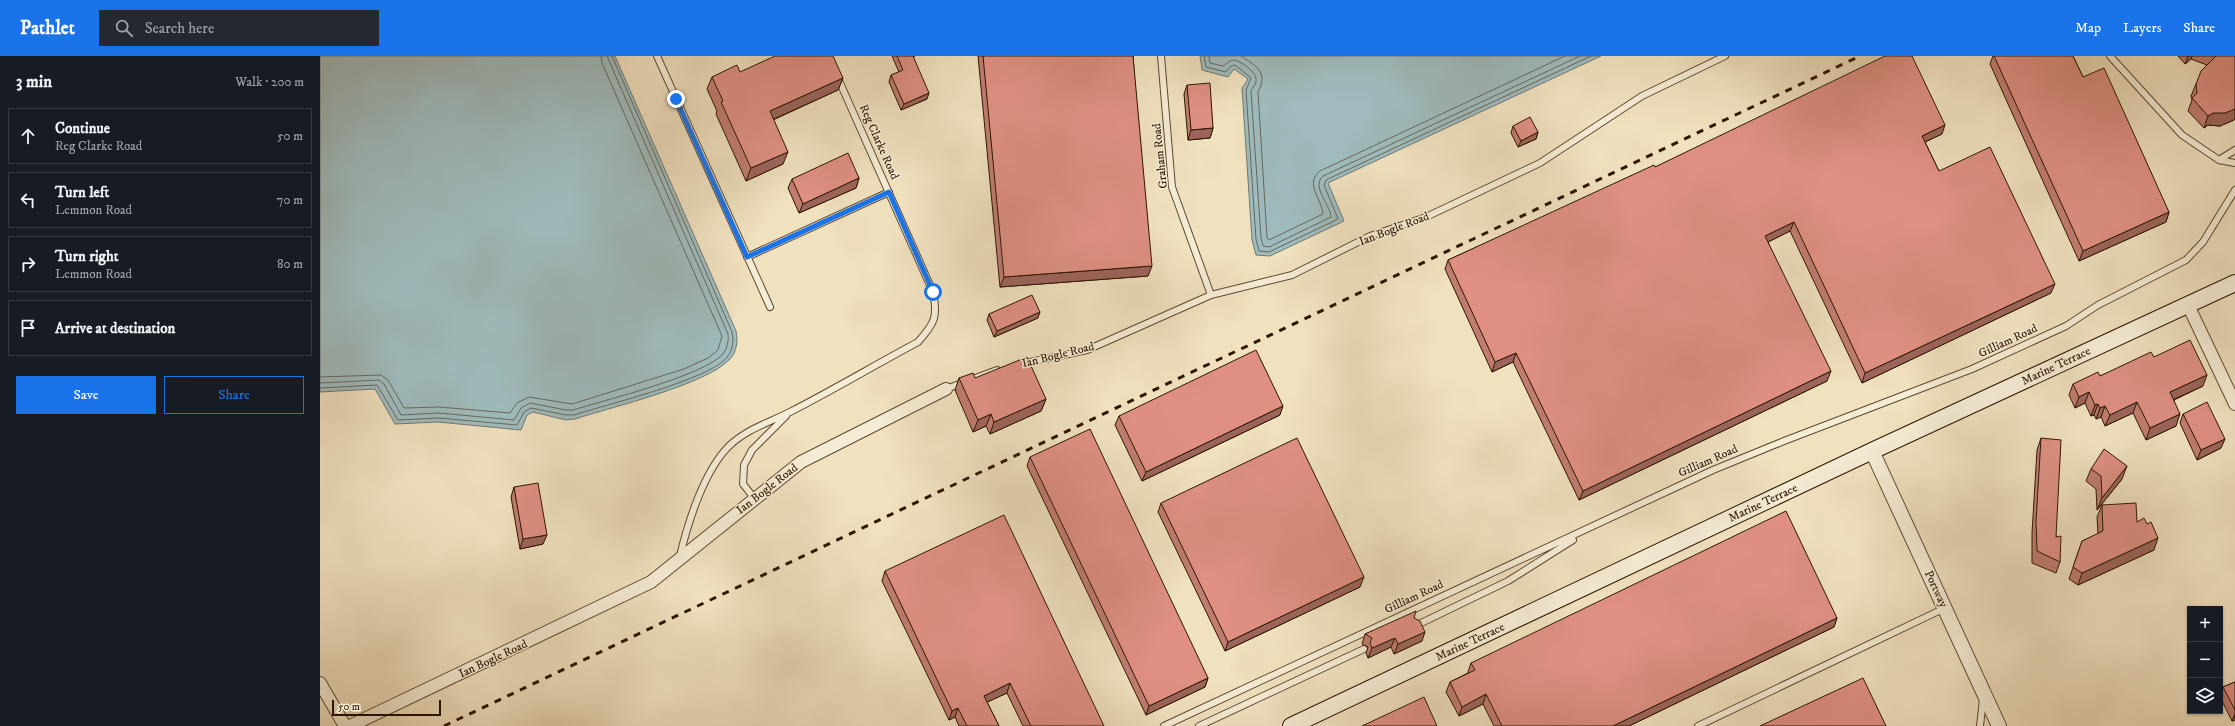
<!DOCTYPE html>
<meta charset="utf-8">
<style>
:root{--surface:#171b24;--page:#242831;--text:#f1f3f6;--muted:#9ea1a6;--line:#363941;--accent:#1a73e8}
body{margin:0;font-family:"IM FELL DW Pica",serif;background:var(--page);color:var(--text)}
.controls{position:absolute;right:12px;bottom:12px;display:grid;overflow:hidden;border-radius:0px;box-shadow:0 1px 3px #0004}
.controls button{width:36px;height:36px;display:grid;place-items:center;padding:0;border:0;border-bottom:1px solid var(--line);background:var(--surface);color:var(--text);font:20px sans-serif}
.scale{position:absolute;left:12px;bottom:10px;width:109px;box-sizing:border-box;padding-left:4px;border:2px solid #2d1500;border-top:0;font-size:11px;line-height:14px;white-space:nowrap;color:#2d1500;-webkit-text-stroke:3px #f5ecd5;paint-order:stroke}
.stop{position:absolute;width:12px;height:12px;margin:-9px;border:3px solid #1a73e8;border-radius:50%;background:#fff}
.stop.end{background:#1a73e8;border-color:#fff;box-shadow:0 1px 4px #0008}
.list{margin:0;padding:0;list-style:none}
h2{display:flex;justify-content:space-between;align-items:center;height:52px;margin:0;padding:0 16px;font-size:17px}
h2 small{font-size:13px;font-weight:400;color:var(--muted)}
.list li{display:grid;grid-template-columns:26px 1fr auto;gap:12px;align-items:center;box-sizing:border-box;height:56px;margin:0 8px 8px;padding:0 8px;border:1px solid var(--line);border-radius:0px}
.list b{display:block;font-size:15px;white-space:nowrap}
.list p{margin:0;font-size:13px;white-space:nowrap;color:var(--muted)}
.list em{font-size:13px;font-style:normal;color:var(--muted)}
.actions{display:flex;gap:8px;padding:12px 16px}
.actions a{flex:1;padding:9px 0;border:1px solid var(--accent);border-radius:0px;text-align:center;font-size:14px;color:var(--accent)}
.actions .main{background:var(--accent);color:#fff}
.icon{flex:none;width:22px;height:22px;fill:none;stroke:currentColor;stroke-width:2;stroke-linecap:round;stroke-linejoin:round}
.map{position:relative;flex:none;width:1915px;height:670px;overflow:hidden}
header{display:flex;align-items:center;gap:24px;box-sizing:border-box;height:56px;padding:0 20px;background:var(--accent);color:#fff}
header strong{font-size:19px}
nav{display:flex;gap:22px;margin-inline-start:auto;font-size:14px}
.search{width:280px;height:36px;background:var(--page);display:flex;align-items:center;gap:10px;box-sizing:border-box;padding:0 14px;border-radius:0px;color:var(--muted);font-size:15px}
main{display:flex}
aside{flex:1;background:var(--surface)}
.map>svg:first-child{display:block}
</style>
<header>
<strong>Pathlet</strong>
<div class="search"><svg class="icon" aria-label="search" viewBox="0 0 24 24"><circle cx="10" cy="10" r="6"/><path d="M15 15l6 6"/></svg>Search here</div>
<nav><a>Map</a><a>Layers</a><a>Share</a></nav>
</header>
<main>
<aside>
<h2>3 min<small>Walk · 200 m</small></h2>
<ul class="list">
<li><svg class="icon" aria-label="ahead" viewBox="0 0 24 24"><path d="M12 20V5M6 11l6-6 6 6"/></svg><div><b>Continue</b><p>Reg Clarke Road</p></div><em>50 m</em></li>
<li><svg class="icon" aria-label="left" viewBox="0 0 24 24"><path d="M17 20v-9H6M10 6l-5 5 5 5"/></svg><div><b>Turn left</b><p>Lemmon Road</p></div><em>70 m</em></li>
<li><svg class="icon" aria-label="right" viewBox="0 0 24 24"><path d="M7 20v-9h11M14 6l5 5-5 5"/></svg><div><b>Turn right</b><p>Lemmon Road</p></div><em>80 m</em></li>
<li><svg class="icon" aria-label="arrive" viewBox="0 0 24 24"><path d="M6 21V4h12l-3 4 3 4H6"/></svg><div><b>Arrive at destination</b></div></li>
</ul>
<div class="actions"><a class="main">Save</a><a>Share</a></div>
</aside>
<div class="map">
<svg width="1915" height="670" viewBox="0 0 1915 670">
<rect width="100%" height="100%" fill="#f0e1bf"/>
<filter id="stains"><feTurbulence type="fractalNoise" baseFrequency=".005" numOctaves="4"/><feColorMatrix values="0 0 0 0 .2 0 0 0 0 .09 0 0 0 0 .02 0 0 0 .5 -.17"/></filter>
<radialGradient id="worn" r=".72"><stop offset=".6" stop-color="#630" stop-opacity="0"/><stop offset="1" stop-color="#630" stop-opacity=".3"/></radialGradient>
<path fill="#9fbbbd" stroke="#717971" d="M0 0H295L416 275C418 284 417 296 410 303 386 329 291 351 255 363L246 364 213 356 207 359 201 374 118 366 75 368 55 333 0 336Z
M880 0H1281L1008 127 1024 165 950 200 936 199 932 184 922 32 928 23 914 13 908 21 882 14Z"/>
<g fill="none" stroke-linecap="round" stroke-linejoin="round">
<path stroke="#66685e" stroke-width="1" d="M884 0 886 11 906 16 911 10 915 9 931 22 926 34 936 183 939 195 949 196 1018 163 1004 129 1006 124 1271 0
M889 0 890 7 903 10C907 8 909 4 914 4 921 5 936 16 936 23 937 27 933 31 931 35L941 182 943 190 949 191 1011 161C1010 148 991 131 1003 120L1260 0
M921 0C938 11 948 17 938 36L947 182 949 184 1003 158C1002 143 984 128 1000 115L1245 0
M0 321 61 319 68 324 84 352 119 351 190 357 197 347 209 341 252 348 364 313 388 302 398 294 402 280 282 7 281 0
M0 327 59 324 64 328 81 359 119 357 194 364 201 352 210 347 246 354H253C285 344 383 320 403 298 407 293 409 284 408 278L287 0
M0 332 57 329 78 364 119 362 197 369 204 356 211 352 246 359H254C284 349 393 323 408 300 413 293 414 284 412 276L292 0"/>
<defs>
<path id="service" d="M337 0 450 251
M841 0 852 131 891 239
M1790 0 1862 79 1899 104 1915 107
M1899 104 1915 94
M427 201 569 136
M701 308 767 294 891 239 972 219 1050 180 1106 161 1220 107 1322 40 1405 0
M626 333 677 314
M434 442 423 428 424 409 432 394 466 360
M360 500C368 466 384 415 409 390 427 373 448 367 470 356 513 334 555 309 598 286 615 267 618 261 613 236L517 20
M1095 570 1188 525 1253 484
M844 670 1393 414 1464 385 1652 313 1746 270 1778 249 1866 204 1883 186 1915 134
M879 670 1044 593
M1378 670 1625 552
M1660 670 1663 643"/>
<path id="minor" d="M1868 249 1915 348
M0 627 25 670
M30 670 331 526 481 406 626 333"/>
<path id="tertiary" d="M1552 395 1679 670"/>
<path id="secondary" d="M971 670 1552 395 1915 227"/>
</defs>
<use href="#service" stroke="#5e4830" stroke-width="8"/>
<use href="#minor" stroke="#5e4830" stroke-width="14"/>
<use href="#tertiary" stroke="#5e4830" stroke-width="16"/>
<use href="#secondary" stroke="#2d1500" stroke-width="18"/>
<use href="#service" stroke="#f5ecd5" stroke-width="6"/>
<use href="#minor" stroke="#f5ecd5" stroke-width="12"/>
<use href="#tertiary" stroke="#f5ecd5" stroke-width="14"/>
<use href="#secondary" stroke="#f5ecd5" stroke-width="16"/>
<path stroke="#2d1500" stroke-width="3" stroke-dasharray="7 7" stroke-linecap="butt" d="M124 670 1540 0"/>
</g>
<path fill="#c07c71" stroke="#2d1500" d="M572 0H595L593 1 607 43 581 54 569 26 571 19 579 16Z
M658 0H813L828 220 680 231Z
M1673 0H1753L1763 21 1849 156 1846 166 1759 205 1670 8Z
M1858 0H1915L1914 64 1900 70 1888 69 1884 72 1868 55 1872 44 1871 40 1876 28 1887 9 1871 3 1865 8Z
M392 21 523 22 518 34 453 64 463 108 426 125 396 58 397 55 387 33Z
M867 29 893 72 890 82 868 84 864 38Z
M1193 70 1218 76 1216 83 1198 91 1191 77Z
M1622 78 1605 86 1619 115 1731 237 1542 327 1470 175 1448 186 1507 325 1259 444 1193 306 1172 316 1125 213 1128 204 1335 111Z
M539 122 536 132 479 157 468 132 472 123Z
M669 258 718 262 674 281 667 264Z
M1834 301 1883 330 1854 344 1856 370 1826 384 1813 357 1785 370 1781 361 1776 363 1774 359 1771 360 1765 347 1755 352 1749 339 1753 328 1780 320Z
M639 322H655L726 343 721 355 670 378 666 370 653 376 635 334Z
M1863 358 1901 392 1877 404 1860 367Z
M960 359 822 425 795 369 799 360Z
M1721 382 1740 506 1736 517 1712 507V477L1717 394Z
M710 401 888 622 885 631 826 659 707 410Z
M1771 413 1802 423 1777 454 1776 433 1766 425Z
M194 431 223 488 200 493 191 441Z
M841 447 1040 531 905 595 838 456Z
M1782 449 1817 466 1834 494 1758 529 1749 523 1762 485 1778 478 1777 461Z
M565 515 784 670H703L687 637 667 646 679 670H639L635 661 629 664 562 525Z
M1094 562 1102 585 1074 598 1071 591 1048 602 1046 597 1048 591 1042 588 1045 578Z
M1517 562 1514 571 1309 670H1174L1163 648 1139 660 1126 636 1130 626 1148 617V616L1151 607Z
M1915 626V664L1912 665 1900 641V640L1903 631Z"/>
<path fill="#9c655c" stroke="#2d1500" d="M1868 0H1872L1871 3 1865 8Z
M523 22 518 34 445 67 450 55Z
M609 37 607 43 581 54 584 48Z
M1915 53V62L1914 64 1900 70 1888 69 1884 72 1888 60 1893 57Z
M1625 69 1622 78 1598 89 1602 80Z
M893 72 890 82 868 84 871 74Z
M1218 76 1216 83 1198 91 1201 85Z
M468 96 463 108 426 125 431 112Z
M539 122 536 132 479 157 483 148Z
M1849 156 1846 166 1759 205 1763 195Z
M1474 166 1470 175 1442 189 1445 180Z
M832 210 828 220 680 231 684 221Z
M1735 228 1731 237 1542 327 1545 317Z
M720 256 718 262 674 281 677 275Z
M1196 297 1193 306 1172 316 1175 306Z
M1511 315 1507 325 1259 444 1263 435Z
M1887 319 1883 330 1846 347 1850 336Z
M1769 336 1765 347 1755 352 1759 341Z
M726 343 721 355 670 378 674 366Z
M1817 346 1813 357 1785 370 1790 359Z
M1778 348 1774 359 1771 360 1775 349Z
M963 350 960 359 822 425 826 416Z
M1785 350 1781 361 1776 363 1780 352Z
M671 358 666 370 653 376 658 364Z
M1860 358 1856 370 1826 384 1830 372Z
M1905 383 1901 392 1877 404 1881 394Z
M1807 410 1802 423 1777 454 1782 442Z
M227 479 223 488 200 493 203 483Z
M1838 482 1834 494 1758 529 1762 517Z
M1044 521 1040 531 905 595 908 586Z
M1517 562 1514 571 1309 670H1293Z
M1105 576 1102 585 1074 598 1078 588Z
M1075 582 1071 591 1048 602 1052 592Z
M888 622 885 631 826 659 829 650Z
M690 627 687 637 661 649 664 640Z
M1166 638 1163 648 1139 660 1142 651Z
M638 652 635 661 629 664 632 655Z
M1915 658V664L1912 665Z"/>
<path fill="#df9083" stroke="#2d1500" d="M455 0H513L523 22 450 55 468 96 431 112 401 46 403 45 392 21 417 9 420 16Z
M577 0H593L609 37 584 48 571 19 583 14Z
M663 0H813L832 210 684 221Z
M1565 0H1592L1625 69 1602 80 1619 115 1670 91 1735 228 1545 317 1474 166 1445 180 1511 315 1263 435 1196 297 1175 306 1128 204 1334 109 1335 111Z
M1674 0H1753L1763 21 1784 12 1849 156 1763 195Z
M1896 0H1915V53L1905 57H1893L1888 60 1872 42 1877 37 1876 28 1881 15Z
M890 27 893 72 871 74 867 29Z
M1210 61 1218 76 1201 85 1193 70Z
M528 97 539 122 483 148 472 123Z
M712 239 720 256 677 275 669 258Z
M1870 284 1887 319 1850 336 1860 358 1830 372 1817 346 1790 359 1785 350 1780 352 1778 348 1775 349 1769 336 1759 341 1753 328 1778 316 1780 320 1831 296 1834 301Z
M936 294 963 350 826 416 799 360Z
M707 301 726 343 674 366 671 358 658 364 639 322 653 317 655 322Z
M1887 346 1905 383 1881 394 1863 358Z
M770 373 888 622 829 650 710 401Z
M977 382 1044 521 908 586 841 447Z
M1721 382 1741 384 1736 481 1741 480 1740 506 1717 495 1716 466Z
M1784 393 1807 410 1782 442 1781 420 1771 413Z
M218 427 227 479 203 483 194 431Z
M1816 447 1817 466 1824 462 1827 468 1831 466 1838 482 1762 517 1753 511 1762 485 1783 475 1782 449Z
M1466 455 1517 562 1293 670H1182L1166 638 1142 651 1130 626 1155 614 1151 607Z
M684 459 784 670H711L690 627 664 640 679 670H647L638 652 632 655 565 515Z
M1096 555 1094 562 1100 565 1105 576 1078 588 1075 582 1052 592 1050 587 1052 582 1045 578Z
M1543 622 1566 670H1440Z
M1915 626V654L1903 631Z
M1104 641 1117 670H1042Z"/>
<g fill="none" stroke-linecap="round" stroke-linejoin="round">
<path stroke="#1a73e8" stroke-width="5" d="M356 43 427 201 569 136 613 236"/>
</g>
<g text-anchor="middle" dominant-baseline="central" stroke-width="3" stroke-linejoin="round" paint-order="stroke">
<g font-size="12" fill="#2d1500" stroke="#f5ecd5">
<text transform="translate(559 86) rotate(66)">Reg Clarke Road</text>
<text transform="translate(840 100) rotate(-96)">Graham Road</text>
<text transform="translate(1074 173) rotate(-21)">Ian Bogle Road</text>
<text transform="translate(1688 285) rotate(-25)">Gilliam Road</text>
<text transform="translate(738 299) rotate(-14)">Ian Bogle Road</text>
<text transform="translate(1736 310) rotate(-25)">Marine Terrace</text>
<text transform="translate(1388 405) rotate(-24)">Gilliam Road</text>
<text transform="translate(447 433) rotate(-38)">Ian Bogle Road</text>
<text transform="translate(1443 447) rotate(-25)">Marine Terrace</text>
<text transform="translate(1616 533) rotate(65)">Portway</text>
<text transform="translate(1094 541) rotate(-25)">Gilliam Road</text>
<text transform="translate(1150 586) rotate(-25)">Marine Terrace</text>
<text transform="translate(173 603) rotate(-25)">Ian Bogle Road</text>
</g>
</g>
<rect width="100%" height="100%" filter="url(#stains)"/>
<rect width="100%" height="100%" fill="url(#worn)"/>
</svg>
<div class="controls">
<button>+</button>
<button>−</button>
<button><svg class="icon" aria-label="layers" viewBox="0 0 24 24"><path d="M12 4l9 5-9 5-9-5zM3 14l9 5 9-5"/></svg></button>
</div>
<div class="scale">50 m</div>
<div class="stop" style="left:613px;top:236px"></div>
<div class="stop end" style="left:356px;top:43px"></div>
</div>
</main>
